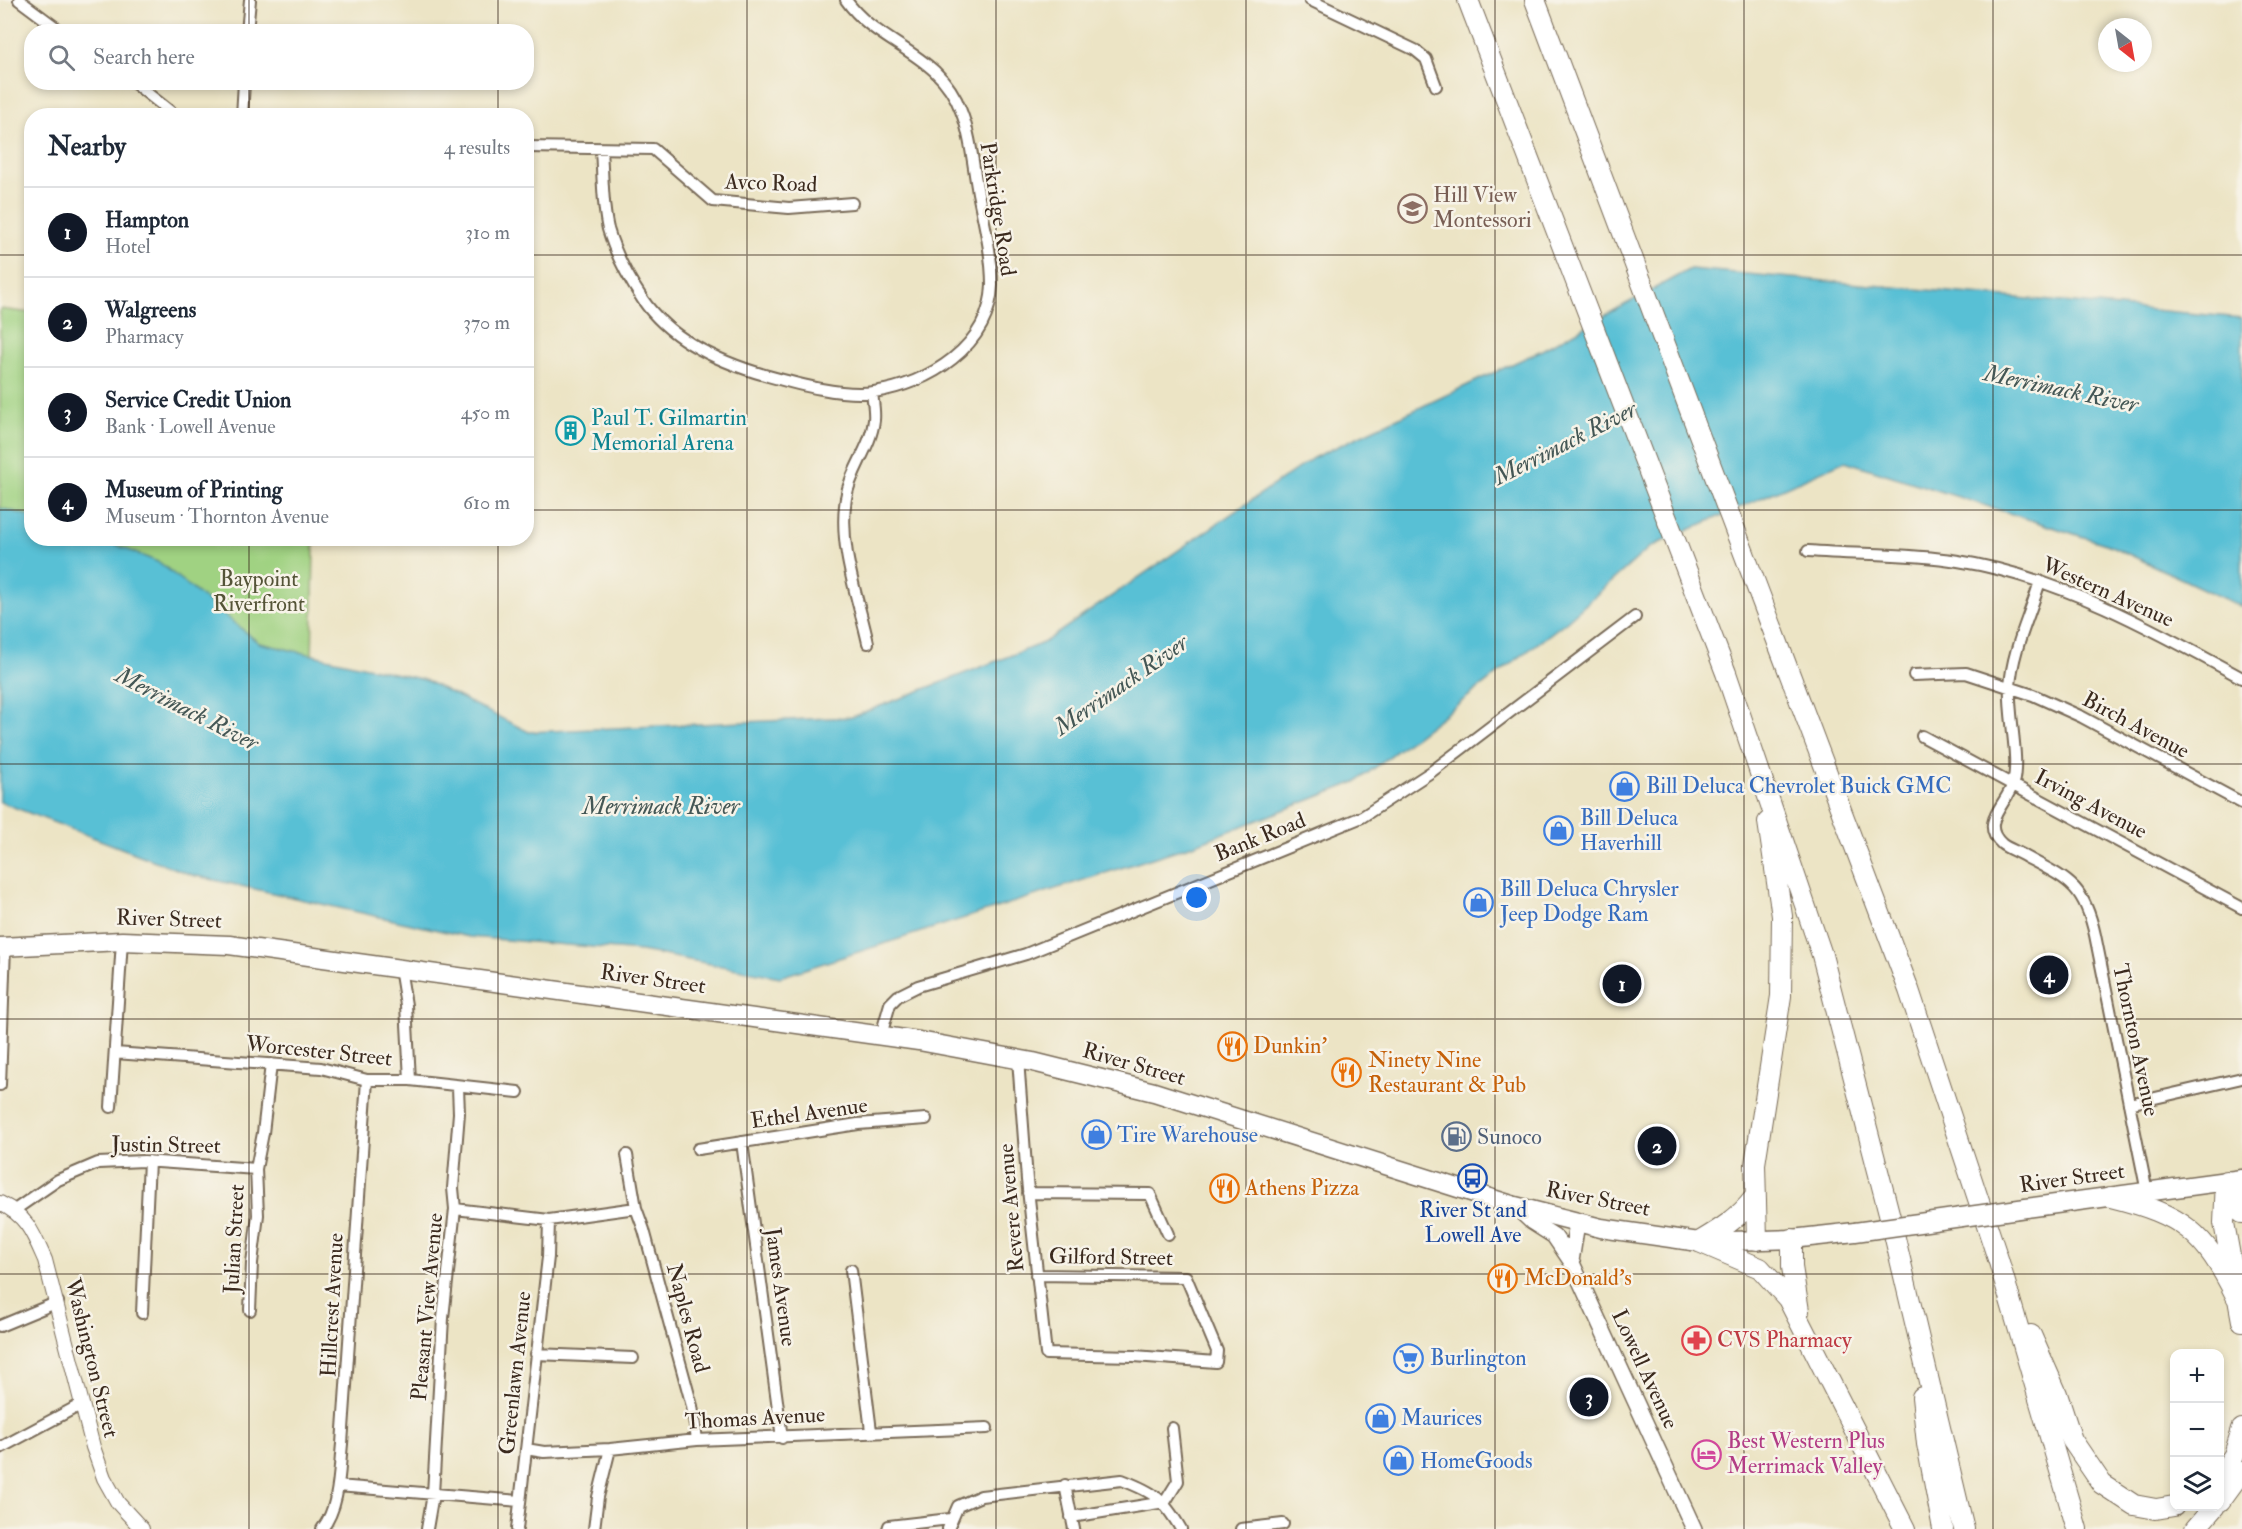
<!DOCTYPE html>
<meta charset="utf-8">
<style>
:root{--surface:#fff;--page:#f6f6f7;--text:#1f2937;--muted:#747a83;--line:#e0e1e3;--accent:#111827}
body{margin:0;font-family:"IM FELL Double Pica",serif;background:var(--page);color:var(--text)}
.controls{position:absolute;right:18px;bottom:18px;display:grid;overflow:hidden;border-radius:12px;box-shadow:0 3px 9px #0003}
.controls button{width:54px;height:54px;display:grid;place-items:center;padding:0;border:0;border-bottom:2px solid var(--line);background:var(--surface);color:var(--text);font:30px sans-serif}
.compass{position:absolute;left:2098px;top:18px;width:54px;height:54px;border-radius:50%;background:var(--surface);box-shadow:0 3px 9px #0003;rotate:149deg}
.you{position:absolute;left:1197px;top:898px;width:21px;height:21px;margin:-15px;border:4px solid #fff;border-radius:50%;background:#1a73e8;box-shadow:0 0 0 9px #1a73e833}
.badge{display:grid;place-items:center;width:39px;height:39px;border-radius:50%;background:var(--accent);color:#fff;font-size:20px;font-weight:700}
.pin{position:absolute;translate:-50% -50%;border:3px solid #fff;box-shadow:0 2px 6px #0006}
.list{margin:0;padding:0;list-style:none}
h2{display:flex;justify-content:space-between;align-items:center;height:78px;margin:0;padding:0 24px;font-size:26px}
h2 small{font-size:20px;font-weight:400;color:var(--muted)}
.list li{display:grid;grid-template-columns:39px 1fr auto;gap:18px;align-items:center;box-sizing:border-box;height:90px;padding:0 24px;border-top:2px solid var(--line)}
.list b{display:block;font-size:22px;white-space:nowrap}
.list p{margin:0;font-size:20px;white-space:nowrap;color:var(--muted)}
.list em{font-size:20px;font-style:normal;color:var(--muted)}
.icon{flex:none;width:33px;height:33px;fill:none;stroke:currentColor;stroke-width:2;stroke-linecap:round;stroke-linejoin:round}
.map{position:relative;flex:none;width:2242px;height:1529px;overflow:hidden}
.search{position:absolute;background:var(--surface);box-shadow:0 3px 9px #0003;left:24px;top:24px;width:510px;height:66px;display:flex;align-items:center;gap:15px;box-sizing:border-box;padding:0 21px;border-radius:24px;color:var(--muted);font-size:22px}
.panel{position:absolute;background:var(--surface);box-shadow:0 3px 9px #0003;left:24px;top:108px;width:510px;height:438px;border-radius:24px}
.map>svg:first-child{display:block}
</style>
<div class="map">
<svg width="2242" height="1529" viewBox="0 0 2242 1529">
<rect width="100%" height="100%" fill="#f7f3e8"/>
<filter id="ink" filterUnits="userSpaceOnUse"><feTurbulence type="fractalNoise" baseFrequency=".0167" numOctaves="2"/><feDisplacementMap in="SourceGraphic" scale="12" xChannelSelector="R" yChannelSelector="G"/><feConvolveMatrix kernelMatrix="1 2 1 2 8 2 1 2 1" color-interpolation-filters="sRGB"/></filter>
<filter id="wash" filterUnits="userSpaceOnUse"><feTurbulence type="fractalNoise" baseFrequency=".008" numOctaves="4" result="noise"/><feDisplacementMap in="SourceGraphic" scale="24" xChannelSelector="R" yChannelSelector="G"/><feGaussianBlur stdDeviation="1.35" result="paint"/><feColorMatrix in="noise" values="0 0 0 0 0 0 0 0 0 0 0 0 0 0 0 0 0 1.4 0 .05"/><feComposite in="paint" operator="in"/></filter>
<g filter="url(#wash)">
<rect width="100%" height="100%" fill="#ece4c5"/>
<path fill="#a0d282" stroke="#6e7e50" stroke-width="1.5" d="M0 309 31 313 32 538 0 525Z
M32 539H314L312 666 252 654Z"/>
<path fill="#58c0d5" stroke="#4a757a" stroke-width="1.5" d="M1690 269 2242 318V607L2109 545 1845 461 1650 547 1567 621 1356 782 1196 844 780 977 641 951 469 937 192 875 0 802V508L31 516 32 538 102 539 160 563 259 643 425 680 529 732 852 717 1043 643 1313 458 1542 350Z"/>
</g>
<g filter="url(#ink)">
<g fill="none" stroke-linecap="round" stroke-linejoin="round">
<defs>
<path id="minor" d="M19 0 62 32
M1310 0 1415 50 1426 59 1436 86
M247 32 250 0
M133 82 176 116
M242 116 244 82
M526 147 653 149 713 201 789 208 852 203
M601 150C603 175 602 204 608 229 615 253 629 279 643 300 671 341 722 363 768 376 797 384 844 397 874 392 928 384 990 347 992 285 992 254 984 223 978 193 973 166 971 136 961 111 940 52 878 46 846 0
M1808 551C1858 555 1908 553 1958 561 2057 576 2155 630 2242 678
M2040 581C2030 616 2012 650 2010 687 2008 715 2020 758 2013 783 2008 803 1978 823 2002 844 2008 849 2019 852 2026 857 2069 880 2084 885 2095 935L2147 1192
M868 643C858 597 838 546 846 498 850 470 871 448 874 420 875 412 873 401 872 393
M1914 675 1966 673 2033 695 2082 717 2242 803
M1922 736 2242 908
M400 968 406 1005 410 1080
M881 1035 890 1004 898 996 918 986 1026 954 1362 817 1431 772 1635 617
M115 1053 321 1068 367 1080H410L518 1092
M1018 1059 1027 1180 1046 1354 1134 1356 1216 1362 1217 1351 1186 1277 1036 1275
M0 1085 5 946
M2129 1104 2242 1078
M111 1107 122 941
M742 1142 782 1438
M698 1149 858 1124 926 1119
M627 1155 636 1208 644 1230 692 1406 697 1440
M1028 1193 1150 1194 1168 1234
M16 1209 58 1180 98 1163 144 1161 256 1169
M455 1209 549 1220 636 1208
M851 1270 871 1431
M250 1310 252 1263 258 1215 256 1169 263 1133 271 1064
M142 1313 149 1161
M0 1326 58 1302
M536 1354 633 1358
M0 1448 82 1404
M526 1449 544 1452 610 1449 697 1440 987 1428
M1065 1485 1074 1529
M338 1486 520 1501
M1071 1517 1165 1502 1178 1481 1172 1428
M322 1529C340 1506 339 1472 342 1444L367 1080
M427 1529 433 1494 443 1318 455 1209 453 1188 459 1113 458 1087
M517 1529 548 1257 549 1220
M594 1529 598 1497 610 1449
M888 1529 889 1526 950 1519
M948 1529 958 1506 981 1496 1122 1480C1156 1493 1163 1499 1181 1529
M1241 1529 1283 1524"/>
<path id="tertiary" d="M0 1203C27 1216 33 1233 45 1260L93 1447 104 1478 118 1503 142 1529"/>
<path id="secondary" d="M1515 1206 1532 1222 1554 1236 1571 1261 1694 1529
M1571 1261 1577 1223"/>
<path id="primary" d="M0 947 122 941 229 945 919 1041 1033 1062 1154 1092 1515 1206 1601 1228 1699 1242 1792 1239 1855 1232
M2026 1208 2242 1179"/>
<path id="motorway" d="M1468 0 1726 673 1822 955 1890 1217 1964 1529
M1535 0 1909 990 1999 1262 2077 1529
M2226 1181 2224 1223 2242 1321
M2226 1181 2235 1192 2242 1213
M2111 1197C2183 1215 2204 1231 2237 1298
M1792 1239V1267L1799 1311
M1757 1240 1755 1164 1781 996 1782 916 1768 822
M1699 1242 1760 1268 1788 1299 1905 1529
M1699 1242C1721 1229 1739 1218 1754 1198
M2031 1335 2057 1394 2072 1440 2102 1484 2134 1505 2156 1509 2174 1506
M1922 1397 1927 1444 1943 1529
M2220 1476 2234 1455 2242 1429
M2220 1501 2242 1471
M2195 1529 2215 1506"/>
</defs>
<use href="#minor" stroke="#796b58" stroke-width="14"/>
<use href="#tertiary" stroke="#796b58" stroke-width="16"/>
<use href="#secondary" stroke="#796b58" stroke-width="18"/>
<use href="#primary" stroke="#796b58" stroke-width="21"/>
<use href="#motorway" stroke="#796b58" stroke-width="22"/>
<use href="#minor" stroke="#fff" stroke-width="10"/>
<use href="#tertiary" stroke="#fff" stroke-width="14"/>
<use href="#secondary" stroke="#fff" stroke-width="15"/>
<use href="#primary" stroke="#fff" stroke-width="18"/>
<use href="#motorway" stroke="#fff" stroke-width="20"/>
<defs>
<path id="primary-bridge" d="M1855 1232 2026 1208"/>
</defs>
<use href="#primary-bridge" stroke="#796b58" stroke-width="21" stroke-linecap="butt"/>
<use href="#primary-bridge" stroke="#fff" stroke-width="18"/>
</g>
</g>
<path fill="none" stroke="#3b2a1e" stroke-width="1.5" stroke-opacity="0.55" d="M249 0V32M498 0V32M747 0V1529M996 0V1529M1246 0V1529M1495 0V1529M1744 0V1529M1993 0V1529M249 82V116M498 82V116M0 255H32M526 255H2242M0 510H32M526 510H2242M249 538V1529M498 538V1529M0 764H2242M0 1019H2242M0 1274H2242"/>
<defs>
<symbol id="school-ring" viewBox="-11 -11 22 22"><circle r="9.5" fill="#f7f3e8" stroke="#8d6e63" stroke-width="1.5"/><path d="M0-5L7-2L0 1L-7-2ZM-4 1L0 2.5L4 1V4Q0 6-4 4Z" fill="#8d6e63"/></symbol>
<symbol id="building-ring" viewBox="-11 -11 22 22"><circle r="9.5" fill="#f7f3e8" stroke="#0f9aa8" stroke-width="1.5"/><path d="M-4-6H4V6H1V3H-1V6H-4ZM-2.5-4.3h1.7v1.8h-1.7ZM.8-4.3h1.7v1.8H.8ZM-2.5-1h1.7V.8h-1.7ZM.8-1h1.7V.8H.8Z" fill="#0f9aa8"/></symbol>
<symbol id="shop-ring" viewBox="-11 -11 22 22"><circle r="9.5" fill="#f7f3e8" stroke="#3f7fe0" stroke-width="1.5"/><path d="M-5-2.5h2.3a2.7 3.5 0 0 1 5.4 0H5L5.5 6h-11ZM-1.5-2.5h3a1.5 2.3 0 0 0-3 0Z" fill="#3f7fe0"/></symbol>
<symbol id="restaurant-ring" viewBox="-11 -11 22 22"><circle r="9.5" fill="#f7f3e8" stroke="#e8710a" stroke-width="1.5"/><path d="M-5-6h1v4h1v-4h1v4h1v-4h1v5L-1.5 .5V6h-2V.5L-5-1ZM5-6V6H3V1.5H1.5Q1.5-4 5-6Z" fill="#e8710a"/></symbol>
<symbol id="fuel-ring" viewBox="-11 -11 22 22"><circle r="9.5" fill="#f7f3e8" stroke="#5c6f8a" stroke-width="1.5"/><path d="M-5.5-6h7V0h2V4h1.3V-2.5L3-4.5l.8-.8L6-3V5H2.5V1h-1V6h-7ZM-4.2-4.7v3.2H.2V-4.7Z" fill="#5c6f8a"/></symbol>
<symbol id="bus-ring" viewBox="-11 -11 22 22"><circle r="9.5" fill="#f7f3e8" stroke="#1a4fb4" stroke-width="1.5"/><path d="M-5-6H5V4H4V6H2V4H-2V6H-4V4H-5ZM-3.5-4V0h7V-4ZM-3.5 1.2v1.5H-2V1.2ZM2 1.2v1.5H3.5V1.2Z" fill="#1a4fb4"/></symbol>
<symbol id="pharmacy-ring" viewBox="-11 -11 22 22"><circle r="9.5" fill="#f7f3e8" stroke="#e0444e" stroke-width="1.5"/><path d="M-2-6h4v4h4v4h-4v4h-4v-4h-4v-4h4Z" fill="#e0444e"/></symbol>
<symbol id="supermarket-ring" viewBox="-11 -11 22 22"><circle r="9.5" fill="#f7f3e8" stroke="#3f7fe0" stroke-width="1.5"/><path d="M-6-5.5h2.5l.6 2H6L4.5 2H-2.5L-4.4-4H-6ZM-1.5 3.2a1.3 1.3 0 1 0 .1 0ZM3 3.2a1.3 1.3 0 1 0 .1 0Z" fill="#3f7fe0"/></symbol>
<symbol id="hotel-ring" viewBox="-11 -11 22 22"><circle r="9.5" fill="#f7f3e8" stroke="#d1479c" stroke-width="1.5"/><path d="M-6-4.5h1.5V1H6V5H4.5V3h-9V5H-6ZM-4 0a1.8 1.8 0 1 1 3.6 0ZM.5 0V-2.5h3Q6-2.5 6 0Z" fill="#d1479c"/></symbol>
</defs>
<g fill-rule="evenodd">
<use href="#school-ring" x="1396" y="192" width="33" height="33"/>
<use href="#building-ring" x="554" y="414" width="33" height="33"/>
<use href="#shop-ring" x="1608" y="770" width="33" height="33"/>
<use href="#shop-ring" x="1542" y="814" width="33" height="33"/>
<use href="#shop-ring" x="1462" y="886" width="33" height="33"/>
<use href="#restaurant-ring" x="1216" y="1030" width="33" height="33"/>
<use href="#restaurant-ring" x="1330" y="1056" width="33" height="33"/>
<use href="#shop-ring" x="1080" y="1118" width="33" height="33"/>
<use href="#fuel-ring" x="1440" y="1120" width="33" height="33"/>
<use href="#bus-ring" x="1456" y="1162" width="33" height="33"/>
<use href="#restaurant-ring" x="1208" y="1172" width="33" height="33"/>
<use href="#restaurant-ring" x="1486" y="1262" width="33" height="33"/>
<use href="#pharmacy-ring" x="1680" y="1324" width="33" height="33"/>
<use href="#supermarket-ring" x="1392" y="1342" width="33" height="33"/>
<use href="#shop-ring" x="1364" y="1402" width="33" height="33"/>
<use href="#hotel-ring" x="1690" y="1438" width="33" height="33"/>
<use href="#shop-ring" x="1382" y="1444" width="33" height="33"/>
</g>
<g text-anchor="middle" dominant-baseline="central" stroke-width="5" stroke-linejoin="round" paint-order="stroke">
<g font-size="22" fill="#3b2a1e" stroke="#f7f3e8">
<text transform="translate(771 183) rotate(2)">Avco Road</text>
<text transform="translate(998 209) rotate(81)">Parkridge Road</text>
<text transform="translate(2108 592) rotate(24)">Western Avenue</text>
<text transform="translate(2136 725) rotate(28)">Birch Avenue</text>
<text transform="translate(2091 804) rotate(28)">Irving Avenue</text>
<text transform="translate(1260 837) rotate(-22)">Bank Road</text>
<text transform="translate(169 919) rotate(2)">River Street</text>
<text transform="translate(653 979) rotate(8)">River Street</text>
<text transform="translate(2136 1040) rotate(78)">Thornton Avenue</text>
<text transform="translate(319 1051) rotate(6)">Worcester Street</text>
<text transform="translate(1134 1064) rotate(16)">River Street</text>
<text transform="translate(809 1113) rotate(-8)">Ethel Avenue</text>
<text transform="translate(166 1145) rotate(1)">Justin Street</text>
<text transform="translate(2072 1178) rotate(-8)">River Street</text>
<text transform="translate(1598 1199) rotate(11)">River Street</text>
<text transform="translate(1011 1208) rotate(-95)">Revere Avenue</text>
<text transform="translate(234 1239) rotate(-87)">Julian Street</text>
<text transform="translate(1111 1257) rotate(1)">Gilford Street</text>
<text transform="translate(781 1287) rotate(82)">James Avenue</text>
<text transform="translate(332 1305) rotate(-87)">Hillcrest Avenue</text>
<text transform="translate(427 1307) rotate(-85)">Pleasant View Avenue</text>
<text transform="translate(688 1318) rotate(75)">Naples Road</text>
<text transform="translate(92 1358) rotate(76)">Washington Street</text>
<text transform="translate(1645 1369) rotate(65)">Lowell Avenue</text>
<text transform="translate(515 1373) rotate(-84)">Greenlawn Avenue</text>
<text transform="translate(755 1418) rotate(-3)">Thomas Avenue</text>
</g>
<g font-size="22" fill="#785e54" stroke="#f7f3e8" text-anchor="start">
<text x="1433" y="195">Hill View<tspan x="1433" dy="25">Montessori</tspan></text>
</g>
<g font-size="22" fill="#0d838f" stroke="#f7f3e8" text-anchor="start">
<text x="591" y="418">Paul T. Gilmartin<tspan x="591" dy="25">Memorial Arena</tspan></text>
</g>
<g font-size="22" fill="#545437" stroke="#f7f3e8">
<text x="259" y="579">Baypoint<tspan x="259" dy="25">Riverfront</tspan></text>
</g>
<g font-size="22" fill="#366cbe" stroke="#f7f3e8" text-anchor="start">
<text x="1646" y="786">Bill Deluca Chevrolet Buick GMC</text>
<text x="1580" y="818">Bill Deluca<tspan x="1580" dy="25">Haverhill</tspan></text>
<text x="1500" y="889">Bill Deluca Chrysler<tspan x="1500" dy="25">Jeep Dodge Ram</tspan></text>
<text x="1117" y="1135">Tire Warehouse</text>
<text x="1430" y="1358">Burlington</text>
<text x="1401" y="1418">Maurices</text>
<text x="1420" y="1461">HomeGoods</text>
</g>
<g font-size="22" fill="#c56008" stroke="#f7f3e8" text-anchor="start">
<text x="1253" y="1046">Dunkin'</text>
<text x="1368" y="1060">Ninety Nine<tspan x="1368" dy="25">Restaurant &amp; Pub</tspan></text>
<text x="1245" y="1188">Athens Pizza</text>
<text x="1524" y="1278">McDonald's</text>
</g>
<g font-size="22" fill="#4e5e75" stroke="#f7f3e8" text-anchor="start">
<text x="1477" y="1137">Sunoco</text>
</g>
<g font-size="22" fill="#164399" stroke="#f7f3e8">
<text x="1473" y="1210">River St and<tspan x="1473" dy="25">Lowell Ave</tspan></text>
</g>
<g font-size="22" fill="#be3a42" stroke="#f7f3e8" text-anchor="start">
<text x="1717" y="1340">CVS Pharmacy</text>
</g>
<g font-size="22" fill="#b23c85" stroke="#f7f3e8" text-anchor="start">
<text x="1727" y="1441">Best Western Plus<tspan x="1727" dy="25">Merrimack Valley</tspan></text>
</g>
<g font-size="24" font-style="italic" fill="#445755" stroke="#f7f3e8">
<text transform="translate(2061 389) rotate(12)">Merrimack River</text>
<text transform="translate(1565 443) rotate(-27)">Merrimack River</text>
<text transform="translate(1121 685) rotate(-35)">Merrimack River</text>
<text transform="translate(187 709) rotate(27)">Merrimack River</text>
<text x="661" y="806">Merrimack River</text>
</g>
</g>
</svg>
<div class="controls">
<button>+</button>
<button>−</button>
<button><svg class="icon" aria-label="layers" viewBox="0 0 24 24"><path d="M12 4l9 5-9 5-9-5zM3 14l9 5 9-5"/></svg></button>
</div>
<svg class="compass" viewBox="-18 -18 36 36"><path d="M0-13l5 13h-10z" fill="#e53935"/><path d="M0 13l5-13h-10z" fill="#747a83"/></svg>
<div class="you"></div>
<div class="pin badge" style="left:1622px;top:984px">1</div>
<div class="pin badge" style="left:1657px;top:1146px">2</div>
<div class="pin badge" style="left:1589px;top:1397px">3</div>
<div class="pin badge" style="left:2049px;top:975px">4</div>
<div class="search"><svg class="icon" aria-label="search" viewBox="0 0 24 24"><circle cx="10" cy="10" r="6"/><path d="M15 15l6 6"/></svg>Search here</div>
<section class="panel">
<h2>Nearby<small>4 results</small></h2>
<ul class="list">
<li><span class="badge">1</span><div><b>Hampton</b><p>Hotel</p></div><em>310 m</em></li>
<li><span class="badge">2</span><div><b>Walgreens</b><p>Pharmacy</p></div><em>370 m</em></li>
<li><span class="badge">3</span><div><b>Service Credit Union</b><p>Bank · Lowell Avenue</p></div><em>450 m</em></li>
<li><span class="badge">4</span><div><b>Museum of Printing</b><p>Museum · Thornton Avenue</p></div><em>610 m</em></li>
</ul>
</section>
</div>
